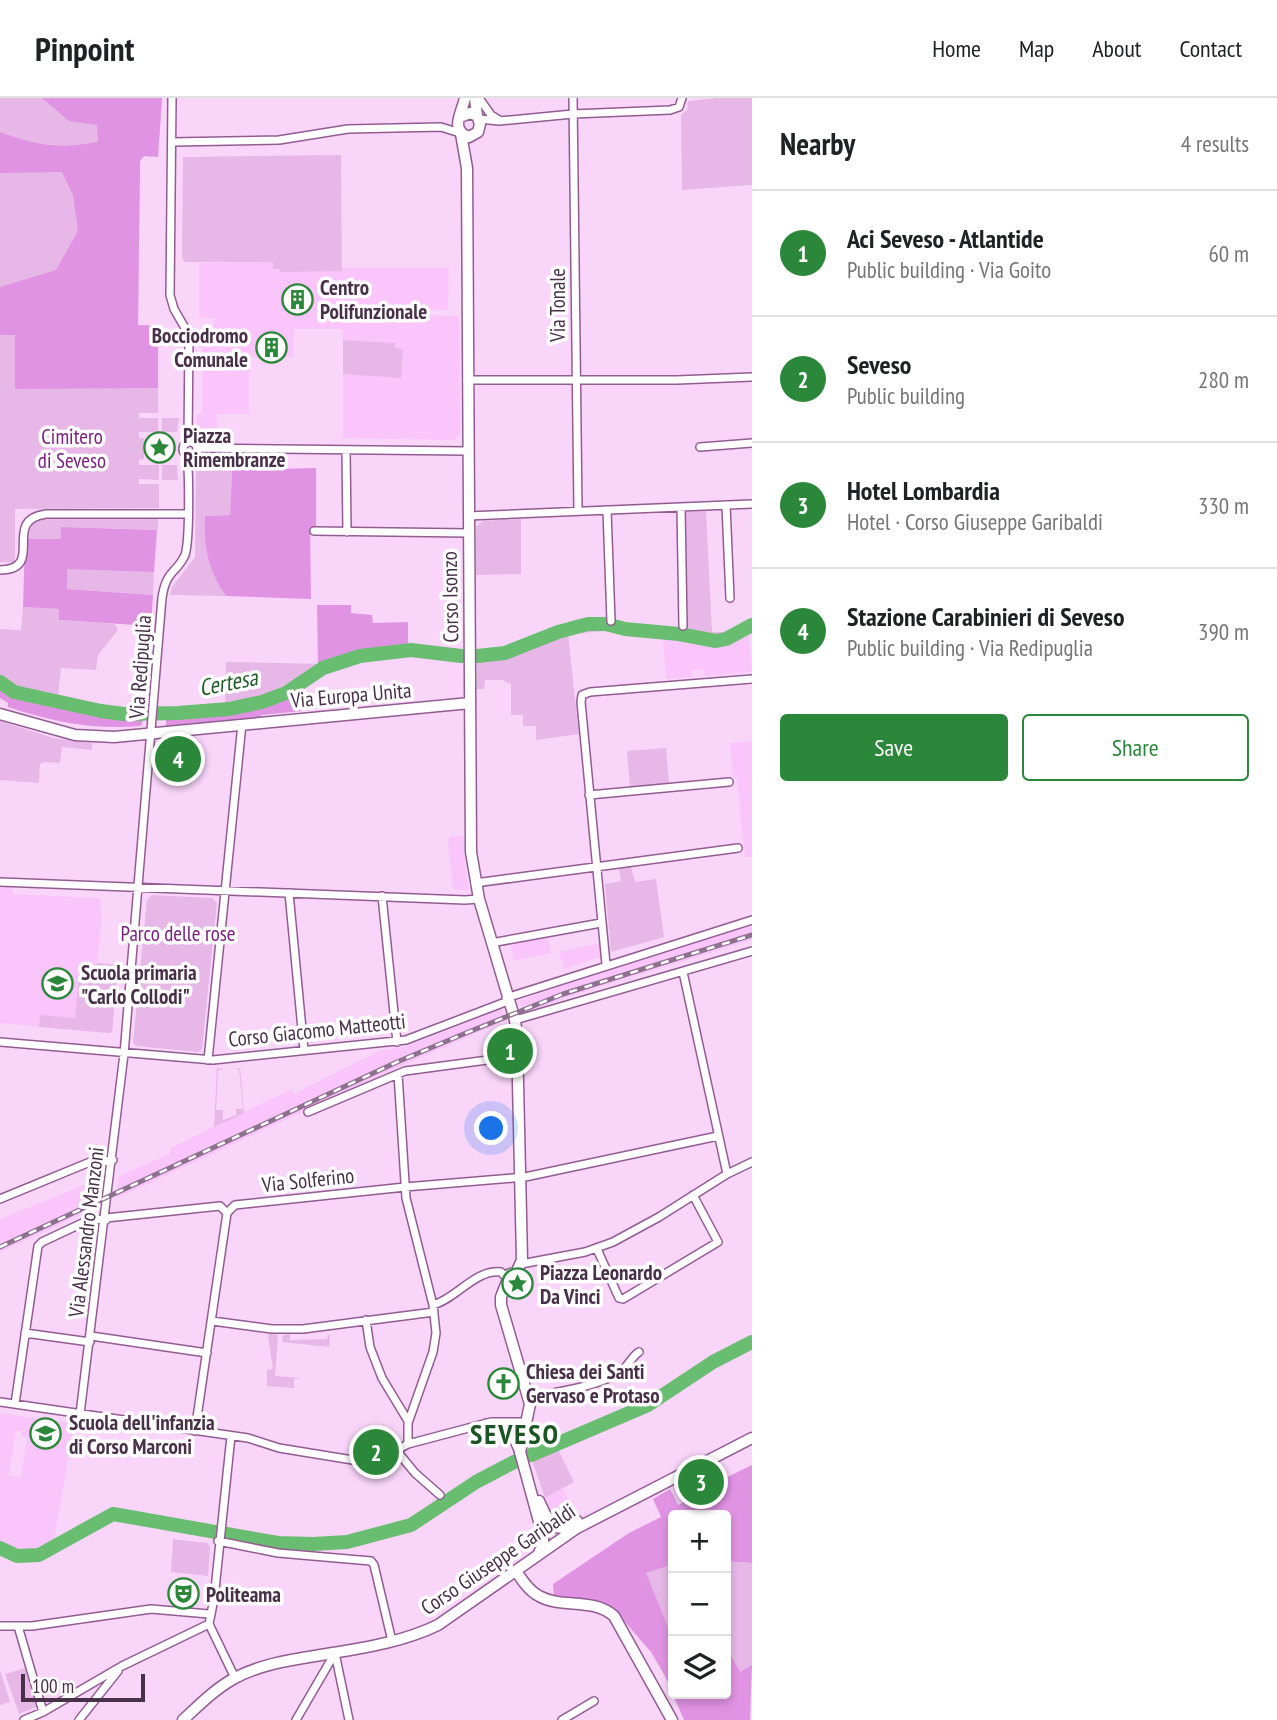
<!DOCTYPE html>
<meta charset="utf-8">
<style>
:root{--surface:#fff;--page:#f2f2f2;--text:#202124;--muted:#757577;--line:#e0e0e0;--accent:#2b8739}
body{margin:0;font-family:"PT Sans Narrow",sans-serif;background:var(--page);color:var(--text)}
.controls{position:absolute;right:21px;bottom:21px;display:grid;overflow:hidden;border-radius:7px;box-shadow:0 4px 10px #0003}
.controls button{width:63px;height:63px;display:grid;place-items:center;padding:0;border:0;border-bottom:2px solid var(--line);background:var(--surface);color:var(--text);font:35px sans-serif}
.scale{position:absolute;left:21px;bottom:18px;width:124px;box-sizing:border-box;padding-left:7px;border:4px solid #483049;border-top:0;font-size:19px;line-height:24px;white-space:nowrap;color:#483049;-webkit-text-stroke:5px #fff;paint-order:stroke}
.you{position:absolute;left:492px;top:1031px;width:24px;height:24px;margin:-18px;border:5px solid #fff;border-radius:50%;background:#1a73e8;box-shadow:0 0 0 10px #1a73e833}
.badge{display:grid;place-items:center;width:46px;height:46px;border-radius:50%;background:var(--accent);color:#fff;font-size:23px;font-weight:700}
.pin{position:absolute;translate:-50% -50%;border:4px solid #fff;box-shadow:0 2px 7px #0006}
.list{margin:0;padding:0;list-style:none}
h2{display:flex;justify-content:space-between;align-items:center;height:91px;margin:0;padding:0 28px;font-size:30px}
h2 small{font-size:23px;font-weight:400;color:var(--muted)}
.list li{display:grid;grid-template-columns:46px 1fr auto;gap:21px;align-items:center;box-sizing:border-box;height:126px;padding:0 28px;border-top:2px solid var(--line)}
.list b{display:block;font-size:26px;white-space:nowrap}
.list p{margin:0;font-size:23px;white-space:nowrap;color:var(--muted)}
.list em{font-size:23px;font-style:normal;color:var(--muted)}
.actions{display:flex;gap:14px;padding:21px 28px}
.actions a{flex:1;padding:16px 0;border:2px solid var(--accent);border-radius:7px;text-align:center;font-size:24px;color:var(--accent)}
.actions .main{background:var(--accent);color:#fff}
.icon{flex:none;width:38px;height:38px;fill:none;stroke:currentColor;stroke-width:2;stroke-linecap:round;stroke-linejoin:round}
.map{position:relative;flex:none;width:752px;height:1622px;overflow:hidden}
header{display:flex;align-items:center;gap:42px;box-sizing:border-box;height:98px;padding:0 35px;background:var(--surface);border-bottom:2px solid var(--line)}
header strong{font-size:33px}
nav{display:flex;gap:38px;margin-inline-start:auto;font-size:24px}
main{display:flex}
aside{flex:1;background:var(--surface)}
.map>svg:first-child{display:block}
</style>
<header>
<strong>Pinpoint</strong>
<nav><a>Home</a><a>Map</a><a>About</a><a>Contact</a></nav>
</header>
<main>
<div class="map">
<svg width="752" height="1622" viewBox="0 0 752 1622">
<rect width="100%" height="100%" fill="#f9d5fa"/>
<path fill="#f9c5fa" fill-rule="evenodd" d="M273 164 280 171 342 173V170H449L448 212 402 211V217L459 218 460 336 454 342 343 340V276L364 277 403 251H395L394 245 343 242 342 231H294L293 259H249V316H217L216 341H196L197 316 202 315V244L214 243V220H203L199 217V165Z
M749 534 752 574 705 578 704 571 692 572V579L666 581 663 538 714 548 737 542Z
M752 643V759H745L737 681 733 679 730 645Z
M463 738 465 767 469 792 453 791 448 743 450 739Z
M0 789H12L13 796 100 800 102 820 97 864 118 867 112 934 109 935 0 925Z
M752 827V842L567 899 524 915 519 903 615 868Z
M548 839 551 855 514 863 510 844Z
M600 845 602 858 564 871 559 854Z
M502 911 507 922 405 966 117 1100 119 1078 170 1056 171 1050 292 991 294 996 379 953 408 948Z
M102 1080 100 1108 0 1154V1121Z
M0 1315 74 1326 55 1438 51 1444 33 1452H20L0 1446ZM16 1333H21V1338L27 1340 21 1379 9 1377Z
M563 1391 577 1418 559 1426 548 1407 546 1400Z"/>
<path fill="#e7b8e7" d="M0 0H162L158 59 144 58 140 63 138 227 158 228V315H139V320H158V334H139V340H144V361L139 362V367H159V382L139 381V386H159V410L15 411V464H0Z
M716 0H752V87L682 92 681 17 687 12 688 3Z
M341 57 342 173 281 174 280 171H273V164H185L182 160 183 59Z
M343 242 395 245V250L403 251 401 280 343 276Z
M162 320H179L177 334H162Z
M162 367H177L178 382H162Z
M232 372 230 417 205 418C203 448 208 473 226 498L170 497 172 489 195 459 196 373Z
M706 413 712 534H732L713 539 681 534V531H685L683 417 684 414Z
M43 420H158V432L62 429 61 441H25L31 424Z
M521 421V476L476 477V429L483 423Z
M67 470 154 474 153 497 66 491Z
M23 509 59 511V522L115 526 118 532 98 557 96 572 61 570 58 598C37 595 15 594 0 578V531L21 532Z
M605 529 625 535 673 538 713 546 727 545 752 532V537L749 534 737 542 714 548 663 538 627 537 605 533 568 536 579 636 536 642V628H523V617H511V586L502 582H485L484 591H477V562C523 562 559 525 605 529Z
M226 564 324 566C292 586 264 606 225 607Z
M0 623 53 640 92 645V652L62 649 60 665 44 664 40 666 39 685 0 682Z
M666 650 669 685 630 689 627 653Z
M631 769 635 784 656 781 664 839 611 854 605 786 621 783 619 770Z
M152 797 212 800 217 805 202 951 198 954 136 948 133 945 147 802Z
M97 865 118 867 112 934 109 935 39 929 40 917 75 920 80 871 96 872Z
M217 970 224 971 218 972 216 1012H223V1022L236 1017V1011H243L239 971H233L240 970 244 1015 214 1029Z
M270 1236 278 1237 275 1278 301 1280 294 1281V1290L267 1288V1272L273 1271 268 1238Z
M290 1236V1242L327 1241 328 1237H330L329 1249 282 1244 283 1237Z
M558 1351 574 1384 545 1400 532 1362Z
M173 1441 207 1445 210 1448 208 1478 171 1474Z
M726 1463 752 1465V1567L740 1575 726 1548Z
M673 1466V1541L645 1474Z
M25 1570 36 1609 19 1616 5 1576Z
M0 1572 10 1604 0 1607Z"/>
<path fill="#e093e3" d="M42 0H162L158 59 144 58 140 63 138 227 158 228V290L15 291V237H0V189L56 172 78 133 73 97 62 74 0 75V34C38 48 58 51 98 44L97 27 69 23Z
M316 370V430L310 431 311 501 226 498C208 473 203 448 205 418L230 417 232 372Z
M61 429 157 432 154 474 67 471V491L153 497 151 528 59 522V511L23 509 25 441H61Z
M317 507H351V515L372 517 373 525 408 524V548L352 557 318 566Z
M0 591 18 600 91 616 115 619H144L141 628C94 632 53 624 8 609V605L0 600Z
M300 592 302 613 261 617V620L166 629V621C213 617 257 612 300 592Z
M752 1367V1465L726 1463V1417H673V1466L646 1475 673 1541V1596H726V1548L740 1574 752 1567 750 1622H684L665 1578 651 1554 612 1509 605 1505 554 1499 553 1486 629 1435 661 1419 653 1401 670 1391 678 1407 706 1393 705 1390Z"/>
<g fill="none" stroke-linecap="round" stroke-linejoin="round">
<path stroke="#69bd70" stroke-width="14" d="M477 558 505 555 558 534 588 526H606L625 531 679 536 716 543 726 541 752 527
M0 584 14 594 101 613 124 616 178 615 229 611 262 604 286 595 323 570 360 558 411 552 461 558
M531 1357 648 1307 713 1264 752 1244
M0 1450 17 1458 39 1457 113 1416 278 1445 313 1446 347 1444 411 1427 476 1384 516 1363"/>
<defs>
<path id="street" d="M172 0 170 197 174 211 189 237 188 344
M479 0 491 17 499 22
M573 0 578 413
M479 21 499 23 573 16 670 12 679 9 682 0
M172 44 279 42 348 31 441 29 460 35
M467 282H677L752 279
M183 351a7 7 0 1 1 14 0a7 7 0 1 1-14 0Z
M700 349 752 345
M197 350 467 353
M346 352 347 434
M726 407 730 500
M681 409 683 528
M607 412 611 523
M468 418 752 406
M314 433 468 435
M0 472C47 471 0 422 46 416H187
M589 697 729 684
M0 784 465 802 479 801
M475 785 738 750
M289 795 304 952
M382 798 397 944
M491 845 601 825
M606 866 581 604 582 597 590 594 752 581
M683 874 727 1076
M506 900 752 822
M515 922 752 853
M0 944 213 962 406 942 508 903
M208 962 242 626
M398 976 406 1100 433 1207 436 1235 433 1254 408 1325V1346L491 1324H521L525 1330 519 1335 493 1325H486
M308 1014 405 973 518 958
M0 1101 90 1064 113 1062
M227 1115 235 1107 405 1089 525 1079 718 1038
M106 1120 220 1108 227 1115
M597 1151 619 1200 623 1201 718 1144 693 1097
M521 1166 585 1154 613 1144 659 1119 727 1076 752 1064
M433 1207C456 1201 475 1171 501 1174L508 1181
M366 1222 370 1249 382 1280 408 1323
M212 1223 272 1231H303L434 1214
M25 1235 90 1244
M91 1238 207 1255
M528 1300C554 1294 599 1289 620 1274 628 1269 631 1259 639 1254
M0 1304 248 1340 279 1350 365 1364 378 1362 408 1346
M15 1306 38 1148 42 1144 91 1121 106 1122
M80 1316 124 956 162 500C166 472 177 475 185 457 190 442 189 374 187 357
M504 1331 515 1345 520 1357
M195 1333 227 1115
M231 1338 214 1501 209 1526 235 1580
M396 1352 415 1375 440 1397
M218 1443 278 1455 371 1463 374 1467 392 1543
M0 1528H32L151 1511 209 1516
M18 1528 43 1614
M335 1555 349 1622
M24 1622 43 1614 122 1568 209 1526
M79 1622 118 1573
M296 1622 335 1555
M562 1622 594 1603"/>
<path id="secondary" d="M475 0 477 18
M460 19 470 15 477 18 480 26 478 34 469 39C449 32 462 15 465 0
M461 36 467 70 471 754 479 801 515 922 517 940 522 1162 517 1173
M0 616 75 637 114 639 470 605
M507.5 1180a4.5 4.5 0 1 1 9 0a4.5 4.5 0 1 1-9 0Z
M508 1181 501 1199V1207L530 1306 520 1354 543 1438V1447L539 1455
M539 1403 545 1416 555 1429 563 1430 577 1423
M516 1473C522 1482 529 1493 539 1498 562 1511 592 1499 614 1518L672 1622
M183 1622C199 1607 214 1592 233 1581 264 1564 299 1561 333 1555 369 1549 405 1543 438 1527L577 1430 752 1340"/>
</defs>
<use href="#street" stroke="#925c93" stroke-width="10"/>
<use href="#secondary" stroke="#925c93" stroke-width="13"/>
<use href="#street" stroke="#fff" stroke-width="7"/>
<use href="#secondary" stroke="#fff" stroke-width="10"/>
<defs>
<path id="rail" d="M0 1149 397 964 466 935 563 896 752 837"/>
</defs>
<use href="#rail" stroke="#8d718e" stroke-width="5"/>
<use href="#rail" stroke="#fff" stroke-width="2.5" stroke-dasharray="8" stroke-linecap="butt"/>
</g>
<defs>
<symbol id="building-ring" viewBox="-11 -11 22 22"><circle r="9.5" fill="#fff" stroke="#2b8739" stroke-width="1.5"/><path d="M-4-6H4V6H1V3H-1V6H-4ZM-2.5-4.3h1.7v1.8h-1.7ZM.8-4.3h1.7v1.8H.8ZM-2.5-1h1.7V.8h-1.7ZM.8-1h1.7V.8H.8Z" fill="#2b8739"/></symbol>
<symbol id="sight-ring" viewBox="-11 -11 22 22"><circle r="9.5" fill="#fff" stroke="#2b8739" stroke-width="1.5"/><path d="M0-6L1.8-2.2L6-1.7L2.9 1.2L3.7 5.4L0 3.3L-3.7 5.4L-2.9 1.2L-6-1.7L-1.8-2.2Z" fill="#2b8739"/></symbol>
<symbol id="school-ring" viewBox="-11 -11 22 22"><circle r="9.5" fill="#fff" stroke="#2b8739" stroke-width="1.5"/><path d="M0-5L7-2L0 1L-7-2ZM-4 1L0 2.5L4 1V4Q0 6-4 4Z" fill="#2b8739"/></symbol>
<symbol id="church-ring" viewBox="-11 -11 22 22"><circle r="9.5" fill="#fff" stroke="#2b8739" stroke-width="1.5"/><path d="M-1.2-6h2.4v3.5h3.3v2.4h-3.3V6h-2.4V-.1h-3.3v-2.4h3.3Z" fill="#2b8739"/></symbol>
<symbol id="theatre-ring" viewBox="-11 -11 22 22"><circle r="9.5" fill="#fff" stroke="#2b8739" stroke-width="1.5"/><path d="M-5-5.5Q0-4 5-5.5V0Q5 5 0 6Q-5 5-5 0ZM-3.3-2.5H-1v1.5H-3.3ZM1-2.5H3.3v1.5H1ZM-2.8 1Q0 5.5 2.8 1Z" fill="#2b8739"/></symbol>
</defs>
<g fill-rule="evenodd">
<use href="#building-ring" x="280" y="184" width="35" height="35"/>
<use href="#building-ring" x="254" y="232" width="35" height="35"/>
<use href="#sight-ring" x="142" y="332" width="35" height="35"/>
<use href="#school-ring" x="40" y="868" width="35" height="35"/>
<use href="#sight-ring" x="500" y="1168" width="35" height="35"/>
<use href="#church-ring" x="486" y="1268" width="35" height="35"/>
<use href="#school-ring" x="28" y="1318" width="35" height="35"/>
<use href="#theatre-ring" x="166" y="1478" width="35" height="35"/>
</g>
<g text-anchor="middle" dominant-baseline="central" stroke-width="7" stroke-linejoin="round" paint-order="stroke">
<g font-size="21" font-weight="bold" fill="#483049" stroke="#fff" text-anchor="start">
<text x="320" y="189">Centro<tspan x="320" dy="24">Polifunzionale</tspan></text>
<text x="248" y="237" text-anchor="end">Bocciodromo<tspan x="248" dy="24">Comunale</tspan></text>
<text x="183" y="337">Piazza<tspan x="183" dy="24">Rimembranze</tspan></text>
<text x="81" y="874">Scuola primaria<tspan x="81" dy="24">"Carlo Collodi"</tspan></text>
<text x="540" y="1174">Piazza Leonardo<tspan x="540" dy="24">Da Vinci</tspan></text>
<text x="526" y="1273">Chiesa dei Santi<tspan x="526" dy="24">Gervaso e Protaso</tspan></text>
<text x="69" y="1324">Scuola dell'infanzia<tspan x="69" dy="24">di Corso Marconi</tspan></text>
<text x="206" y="1496">Politeama</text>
</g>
<g font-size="21" fill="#483049" stroke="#fff">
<text transform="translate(557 207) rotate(-90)">Via Tonale</text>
<text transform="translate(450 499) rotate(-91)">Corso Isonzo</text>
<text transform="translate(140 569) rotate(-86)">Via Redipuglia</text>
<text transform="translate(351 597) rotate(-5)">Via Europa Unita</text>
<text transform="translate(317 932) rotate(-6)">Corso Giacomo Matteotti</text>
<text transform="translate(308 1082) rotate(-6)">Via Solferino</text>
<text transform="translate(86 1134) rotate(-83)">Via Alessandro Manzoni</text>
<text transform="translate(498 1461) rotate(-34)">Corso Giuseppe Garibaldi</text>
</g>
<g font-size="21" fill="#7a207f" stroke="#fff">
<text x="72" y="338">Cimitero<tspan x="72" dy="24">di Seveso</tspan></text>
<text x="178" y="835">Parco delle rose</text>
</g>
<g font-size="23" font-style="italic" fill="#215b28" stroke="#fff">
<text transform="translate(228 584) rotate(-11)">Certesa</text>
</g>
<g font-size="28" font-weight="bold" letter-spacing="2" fill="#1b5523" stroke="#fff">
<text x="515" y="1335">SEVESO</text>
</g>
</g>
</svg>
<div class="controls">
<button>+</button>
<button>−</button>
<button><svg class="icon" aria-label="layers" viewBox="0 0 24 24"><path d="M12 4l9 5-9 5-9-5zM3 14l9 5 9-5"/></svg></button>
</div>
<div class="scale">100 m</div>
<div class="you"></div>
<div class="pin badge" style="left:510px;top:953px">1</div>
<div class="pin badge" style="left:376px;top:1354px">2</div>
<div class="pin badge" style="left:701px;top:1384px">3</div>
<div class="pin badge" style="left:178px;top:661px">4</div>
</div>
<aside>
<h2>Nearby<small>4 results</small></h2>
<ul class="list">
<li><span class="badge">1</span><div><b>Aci Seveso - Atlantide</b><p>Public building · Via Goito</p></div><em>60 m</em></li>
<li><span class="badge">2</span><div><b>Seveso</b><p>Public building</p></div><em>280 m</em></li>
<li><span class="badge">3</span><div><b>Hotel Lombardia</b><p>Hotel · Corso Giuseppe Garibaldi</p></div><em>330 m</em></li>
<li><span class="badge">4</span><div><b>Stazione Carabinieri di Seveso</b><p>Public building · Via Redipuglia</p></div><em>390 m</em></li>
</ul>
<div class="actions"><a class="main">Save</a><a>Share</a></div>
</aside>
</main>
